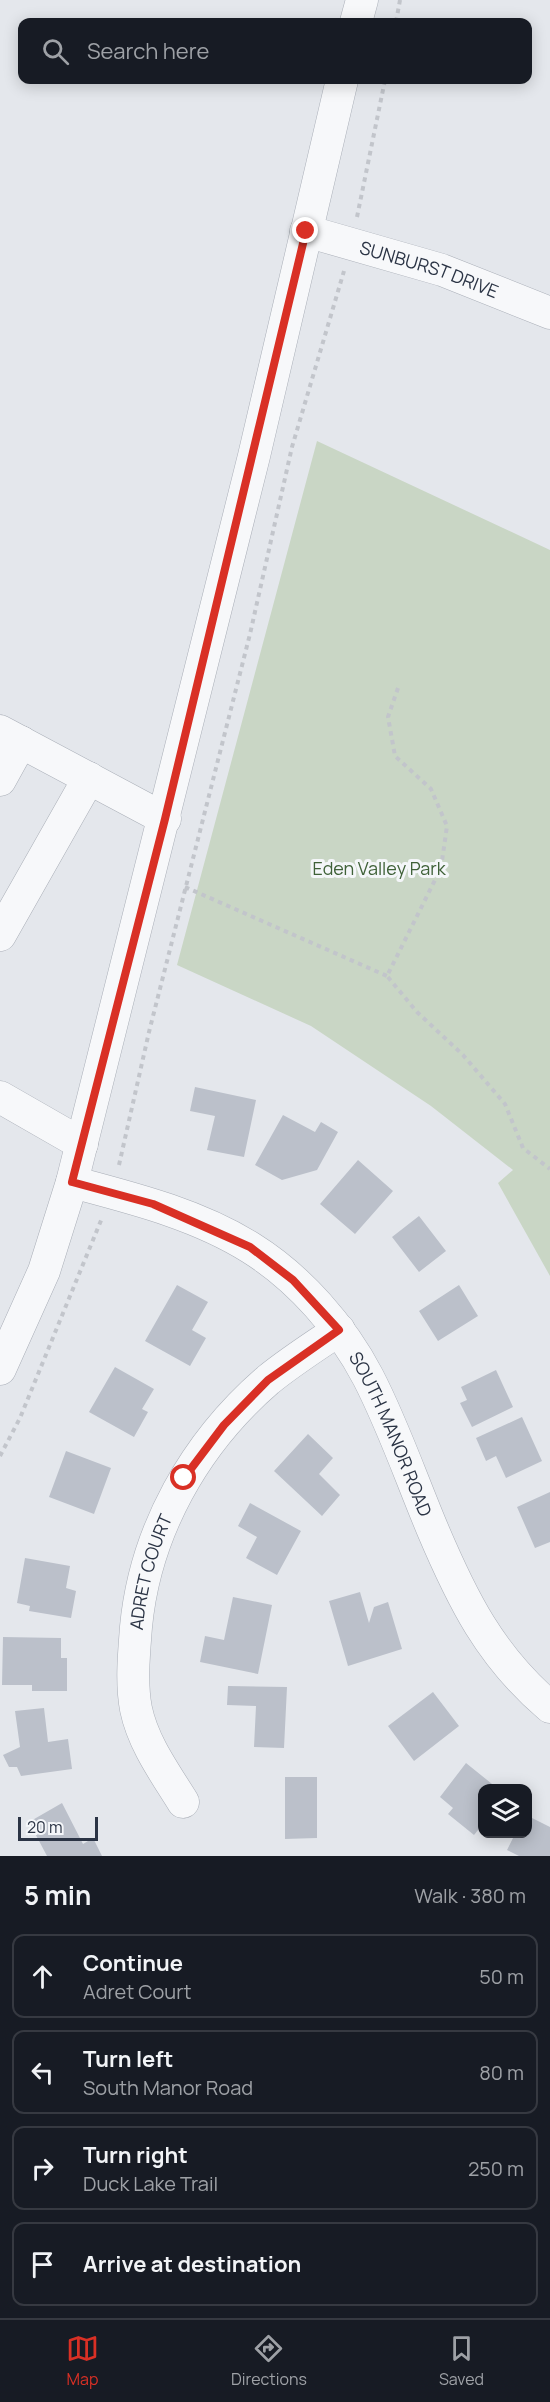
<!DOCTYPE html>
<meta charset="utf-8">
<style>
:root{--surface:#171b24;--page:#242831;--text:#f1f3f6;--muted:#9ea1a6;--line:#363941;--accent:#d93025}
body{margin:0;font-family:Manrope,sans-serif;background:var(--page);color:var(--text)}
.controls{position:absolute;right:18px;bottom:18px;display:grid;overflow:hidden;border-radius:12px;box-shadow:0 3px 15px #0003}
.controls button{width:54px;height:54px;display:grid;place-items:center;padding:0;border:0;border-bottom:2px solid var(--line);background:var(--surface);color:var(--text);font:30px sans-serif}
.scale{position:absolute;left:18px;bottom:15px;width:80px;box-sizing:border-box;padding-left:6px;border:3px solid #2b3445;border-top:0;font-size:16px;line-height:21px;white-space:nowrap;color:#2b3445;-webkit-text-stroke:4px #f4f6f9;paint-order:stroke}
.stop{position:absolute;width:18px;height:18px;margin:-14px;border:4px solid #d93025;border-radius:50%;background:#fff}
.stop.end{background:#d93025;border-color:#fff;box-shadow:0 2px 6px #0008}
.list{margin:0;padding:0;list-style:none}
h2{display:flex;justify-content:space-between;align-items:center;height:78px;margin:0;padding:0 24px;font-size:26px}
h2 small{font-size:20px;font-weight:400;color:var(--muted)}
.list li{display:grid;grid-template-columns:39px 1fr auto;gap:18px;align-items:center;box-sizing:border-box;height:84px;margin:0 12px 12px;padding:0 12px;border:2px solid var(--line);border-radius:12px}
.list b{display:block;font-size:22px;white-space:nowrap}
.list p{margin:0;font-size:20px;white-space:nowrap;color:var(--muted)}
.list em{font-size:20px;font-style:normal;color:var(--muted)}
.icon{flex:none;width:33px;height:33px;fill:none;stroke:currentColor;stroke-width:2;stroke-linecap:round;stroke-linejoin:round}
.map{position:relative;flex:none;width:550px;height:1856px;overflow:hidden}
.search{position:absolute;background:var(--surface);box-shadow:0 3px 15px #0003;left:18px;right:18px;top:18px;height:66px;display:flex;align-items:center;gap:15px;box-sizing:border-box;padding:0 21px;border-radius:12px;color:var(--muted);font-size:22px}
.sheet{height:462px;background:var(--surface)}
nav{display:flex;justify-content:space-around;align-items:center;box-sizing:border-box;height:84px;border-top:2px solid var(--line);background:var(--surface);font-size:16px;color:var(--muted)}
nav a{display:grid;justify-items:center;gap:3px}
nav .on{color:var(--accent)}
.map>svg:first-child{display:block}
</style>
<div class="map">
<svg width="550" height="1856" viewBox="0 0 550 1856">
<rect width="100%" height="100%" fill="#e4e7ec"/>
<path fill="#c9d6c5" d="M317 441 550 550V1276L498 1183 513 1170 431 1106 311 1026 177 965Z"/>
<path fill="#bbc0ca" d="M195 1087 256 1100 244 1157 207 1150 215 1116 190 1111Z
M283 1115 315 1132 321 1122 338 1132 317 1170 282 1180 255 1165Z
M358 1160 393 1191 355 1234 320 1204Z
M419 1216 446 1251 419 1272 392 1237Z
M177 1285 208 1302 192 1330 206 1338 190 1366 145 1341Z
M459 1285 478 1316 438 1341 419 1311Z
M115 1367 154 1389 142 1409 148 1412 134 1437 89 1412Z
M496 1370 513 1407 472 1427 460 1403 467 1400 461 1387Z
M522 1417 542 1461 506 1478 496 1456 486 1461 476 1438Z
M308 1434 333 1458 319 1474 340 1495 322 1516 274 1471Z
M66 1451 111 1468 94 1514 49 1497Z
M550 1492V1542L535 1548 517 1507Z
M250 1503 301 1531 277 1575 246 1558 257 1537 238 1526Z
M25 1558 70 1566 66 1588 76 1591 71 1618 29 1611 30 1606 17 1603Z
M360 1592 369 1623 374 1607 388 1602 402 1649 348 1666 329 1601Z
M233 1597 272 1605 258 1674 200 1662 205 1636 224 1640Z
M3 1637 61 1638V1658H67V1691H32V1685H2Z
M228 1686 287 1687 284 1748 254 1747 256 1706 227 1705Z
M433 1692 459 1726 414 1761 388 1726Z
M44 1708 48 1742 68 1739 72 1769 21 1776 17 1767H9L3 1755 20 1747 15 1711Z
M466 1763 497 1788H482V1825L474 1835 448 1814 453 1808 440 1797Z
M285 1777H317V1838L285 1839Z
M62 1803 83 1844 93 1838 102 1856H47L29 1822Z
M528 1816 550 1827V1856H519L507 1850 515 1834H528Z"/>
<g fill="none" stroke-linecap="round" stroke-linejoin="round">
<defs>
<g id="minor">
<path d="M356 22 362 0"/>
<path id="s1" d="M306 231 442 270 550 313"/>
<path d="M0 731 165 819"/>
<path d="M0 780 21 742"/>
<path d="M0 935 89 778"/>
<path d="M0 1097 82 1144"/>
<path id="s2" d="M72 1182C132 1198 197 1214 251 1248 299 1278 342 1327 368 1377 393 1425 411 1478 432 1528 462 1599 490 1656 550 1707"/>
<path d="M0 1369 44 1271 72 1182 254 456 342 80"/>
<path id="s3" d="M183 1802C165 1773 143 1743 136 1709 131 1683 134 1653 136 1627 145 1531 195 1443 268 1380 290 1362 315 1346 339 1330"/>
</g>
</defs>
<use href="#minor" stroke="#a9aeb7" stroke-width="33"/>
<path stroke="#c2c5cb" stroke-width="4" stroke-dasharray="4.5 4.5" stroke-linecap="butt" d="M396 22 400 0
M357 217 385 80
M398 688 388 717 395 756 431 789 447 826 441 868 387 976 417 1012 463 1055 505 1104 523 1148 550 1169
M185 887 387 976
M119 1165 149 1032 250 634 292 447 344 271
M0 1456 20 1418 102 1218"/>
<use href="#minor" stroke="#f7f8fa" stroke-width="32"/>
</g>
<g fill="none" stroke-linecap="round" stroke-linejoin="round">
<path stroke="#d93025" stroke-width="8" d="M184 1478 224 1425 268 1380 339 1330 293 1280 250 1247 153 1204 72 1182 165 819 306 231"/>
</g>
<g text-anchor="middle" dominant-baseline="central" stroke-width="6" stroke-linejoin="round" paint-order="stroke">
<g font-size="18" fill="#2b3445" stroke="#f4f6f9">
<text stroke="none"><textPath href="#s1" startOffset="129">SUNBURST DRIVE</textPath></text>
<text stroke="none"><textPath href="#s2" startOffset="429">SOUTH MANOR ROAD</textPath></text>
<text stroke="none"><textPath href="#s3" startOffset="244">ADRET COURT</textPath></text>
</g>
<g font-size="18" fill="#3f6138" stroke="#f4f6f9">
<text x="379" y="868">Eden Valley Park</text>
</g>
</g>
</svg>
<div class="controls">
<button><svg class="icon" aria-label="layers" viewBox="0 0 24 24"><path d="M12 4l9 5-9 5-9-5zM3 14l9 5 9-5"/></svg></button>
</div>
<div class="scale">20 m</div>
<div class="stop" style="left:184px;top:1478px"></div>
<div class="stop end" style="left:306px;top:231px"></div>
<div class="search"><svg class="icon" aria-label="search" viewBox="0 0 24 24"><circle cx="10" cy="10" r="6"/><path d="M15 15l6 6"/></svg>Search here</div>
</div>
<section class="sheet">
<h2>5 min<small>Walk · 380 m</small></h2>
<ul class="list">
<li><svg class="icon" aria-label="ahead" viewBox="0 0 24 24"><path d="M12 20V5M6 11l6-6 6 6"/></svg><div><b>Continue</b><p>Adret Court</p></div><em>50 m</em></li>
<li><svg class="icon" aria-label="left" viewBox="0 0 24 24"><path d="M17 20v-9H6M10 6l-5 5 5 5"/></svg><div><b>Turn left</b><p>South Manor Road</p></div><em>80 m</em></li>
<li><svg class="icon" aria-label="right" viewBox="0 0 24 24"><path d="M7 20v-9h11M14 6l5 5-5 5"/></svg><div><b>Turn right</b><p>Duck Lake Trail</p></div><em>250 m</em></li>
<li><svg class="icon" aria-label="arrive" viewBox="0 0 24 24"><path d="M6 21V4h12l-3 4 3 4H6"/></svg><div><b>Arrive at destination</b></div></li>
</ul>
</section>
<nav>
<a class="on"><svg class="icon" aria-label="map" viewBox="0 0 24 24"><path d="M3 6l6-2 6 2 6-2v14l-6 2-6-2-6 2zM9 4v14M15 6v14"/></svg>Map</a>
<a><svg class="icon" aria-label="directions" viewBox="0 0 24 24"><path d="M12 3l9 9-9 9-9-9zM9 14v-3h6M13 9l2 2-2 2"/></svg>Directions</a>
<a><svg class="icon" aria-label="saved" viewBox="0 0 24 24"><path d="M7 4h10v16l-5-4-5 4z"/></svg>Saved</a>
</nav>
